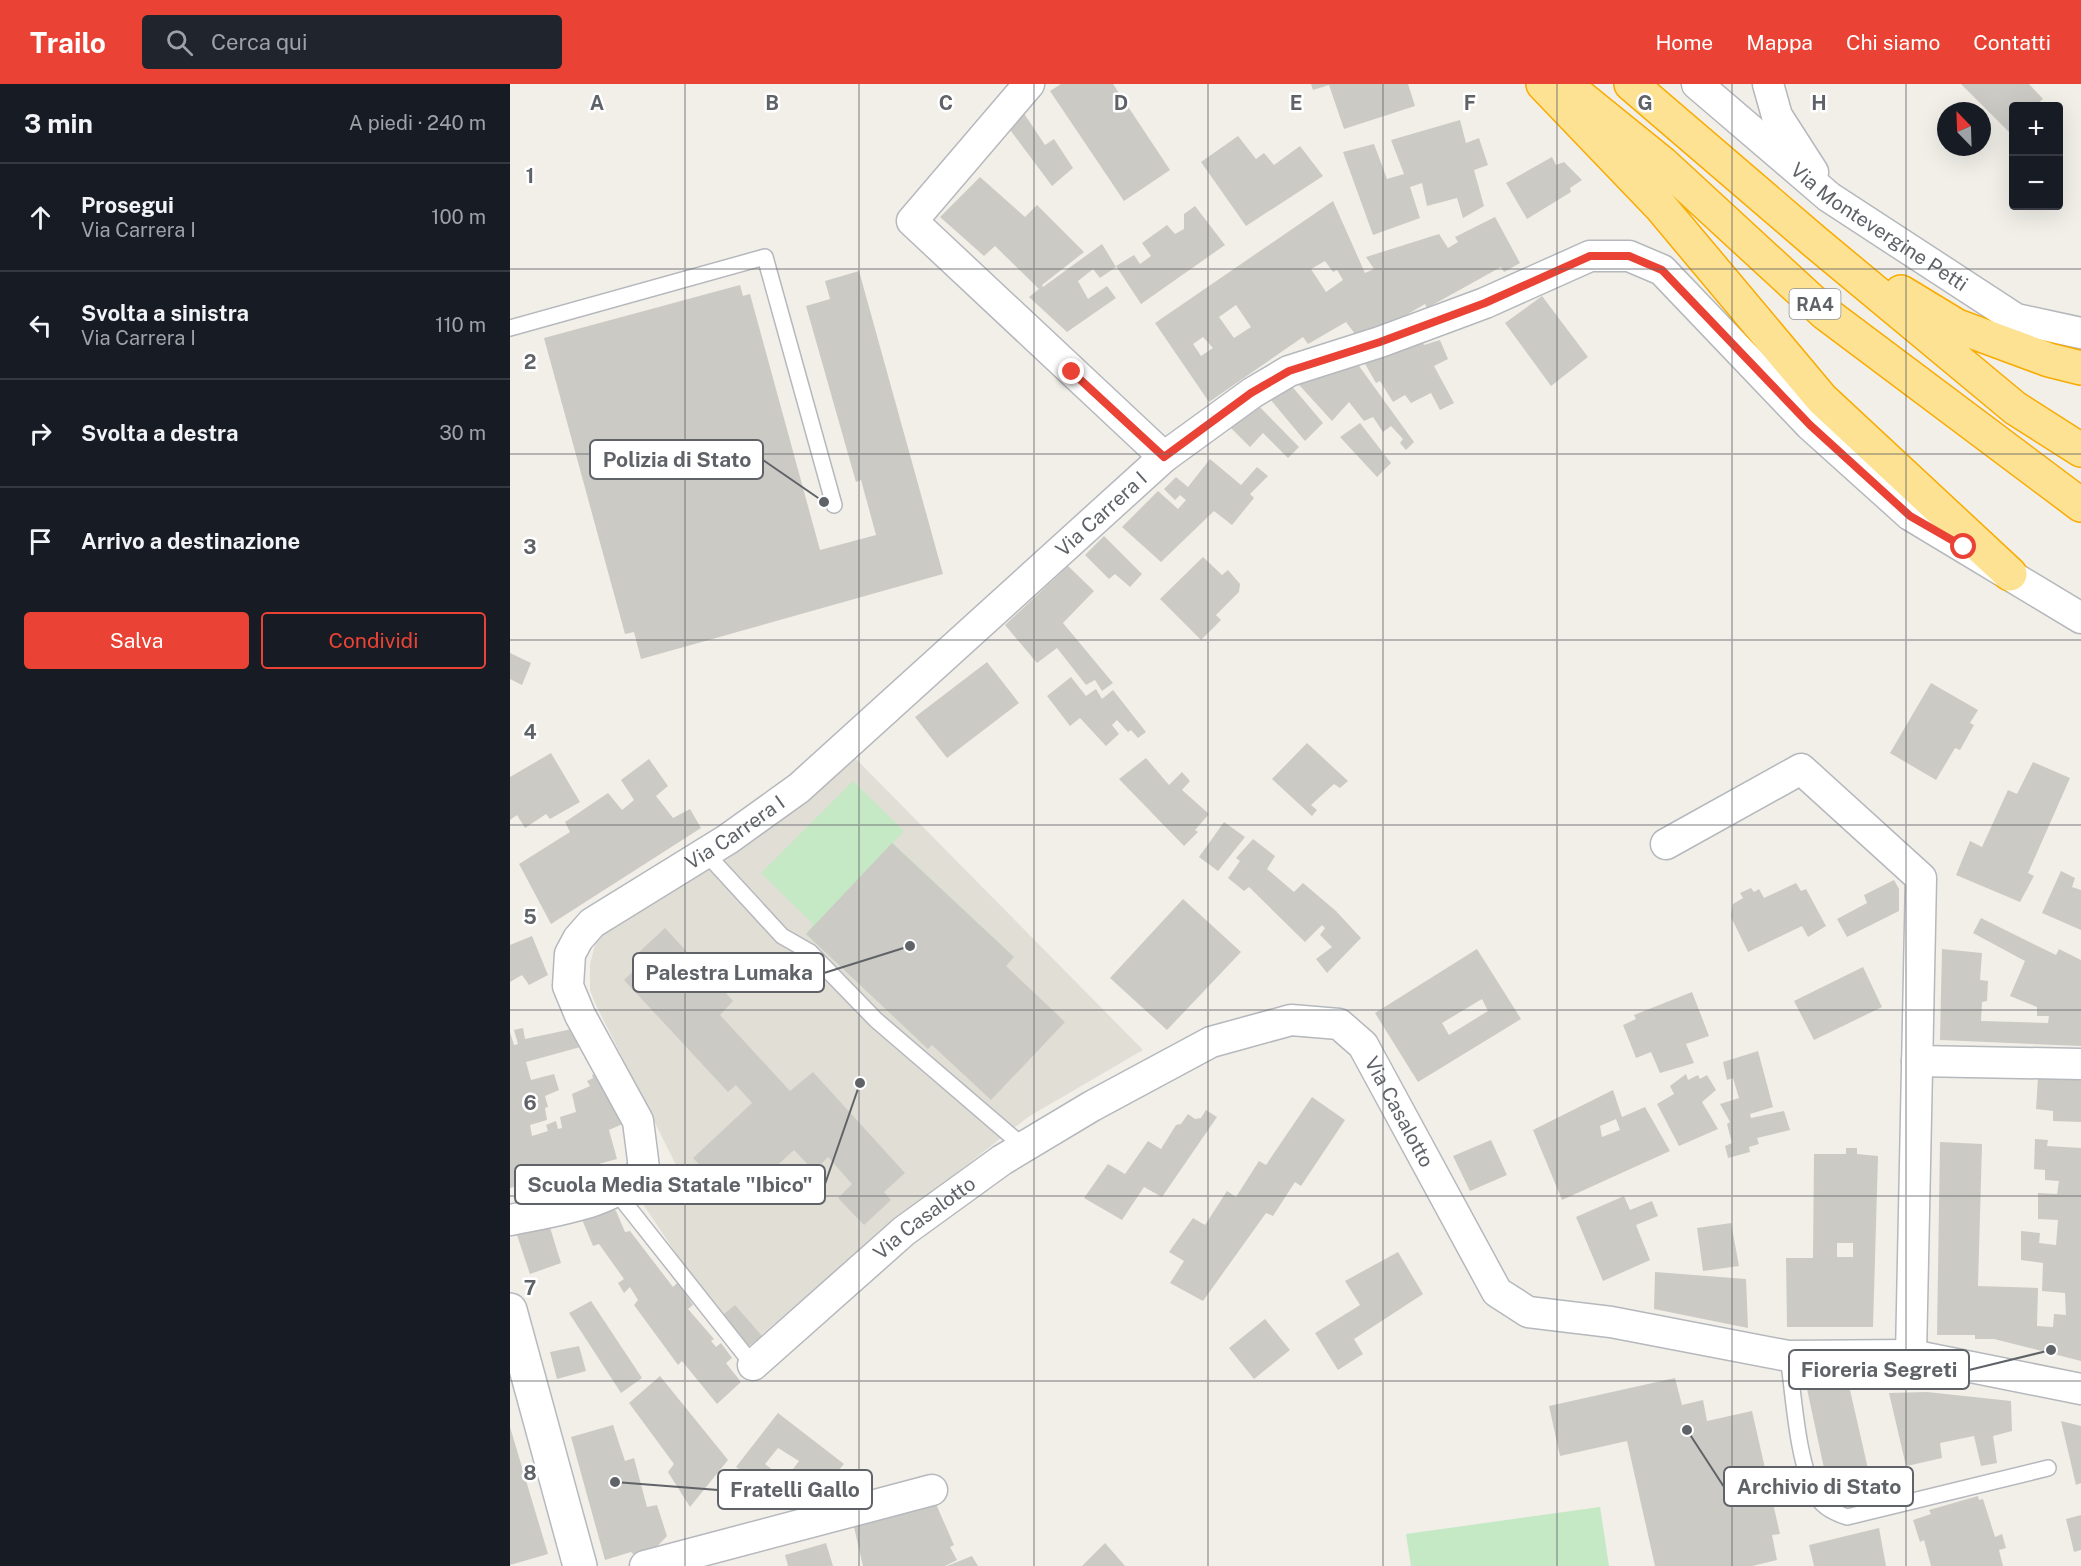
<!DOCTYPE html>
<html lang="it">
<meta charset="utf-8">
<style>
:root{--surface:#171b24;--page:#20242c;--text:#f1f3f6;--muted:#9ea1a6;--line:#363941;--accent:#ea4335}
body{margin:0;font-family:"Public Sans",sans-serif;background:var(--page);color:var(--text)}
.controls{position:absolute;right:18px;top:18px;display:grid;overflow:hidden;border-radius:6px;box-shadow:0 6px 24px #0002}
.controls button{width:54px;height:54px;display:grid;place-items:center;padding:0;border:0;border-bottom:2px solid var(--line);background:var(--surface);color:var(--text);font:30px sans-serif}
.compass{position:absolute;left:1427px;top:18px;width:54px;height:54px;border-radius:50%;background:var(--surface);box-shadow:0 6px 24px #0002;rotate:337deg}
.stop{position:absolute;width:18px;height:18px;margin:-14px;border:4px solid #ea4335;border-radius:50%;background:#fff}
.stop.end{background:#ea4335;border-color:#fff;box-shadow:0 2px 6px #0008}
.list{margin:0;padding:0;list-style:none}
h2{display:flex;justify-content:space-between;align-items:center;height:78px;margin:0;padding:0 24px;font-size:26px}
h2 small{font-size:20px;font-weight:400;color:var(--muted)}
.list li{display:grid;grid-template-columns:39px 1fr auto;gap:18px;align-items:center;box-sizing:border-box;height:108px;padding:0 24px;border-top:2px solid var(--line)}
.list b{display:block;font-size:22px;white-space:nowrap}
.list p{margin:0;font-size:20px;white-space:nowrap;color:var(--muted)}
.list em{font-size:20px;font-style:normal;color:var(--muted)}
.actions{display:flex;gap:12px;padding:18px 24px}
.actions a{flex:1;padding:14px 0;border:2px solid var(--accent);border-radius:6px;text-align:center;font-size:21px;color:var(--accent)}
.actions .main{background:var(--accent);color:#fff}
.icon{flex:none;width:33px;height:33px;fill:none;stroke:currentColor;stroke-width:2;stroke-linecap:round;stroke-linejoin:round}
.map{position:relative;flex:none;width:1571px;height:1482px;overflow:hidden}
header{display:flex;align-items:center;gap:36px;box-sizing:border-box;height:84px;padding:0 30px;background:var(--accent);color:#fff}
header strong{font-size:28px}
nav{display:flex;gap:33px;margin-inline-start:auto;font-size:21px}
.search{width:420px;height:54px;background:var(--page);display:flex;align-items:center;gap:15px;box-sizing:border-box;padding:0 21px;border-radius:6px;color:var(--muted);font-size:22px}
main{display:flex}
aside{flex:1;background:var(--surface)}
.map>svg:first-child{display:block}
</style>
<header>
<strong>Trailo</strong>
<div class="search"><svg class="icon" aria-label="search" viewBox="0 0 24 24"><circle cx="10" cy="10" r="6"/><path d="M15 15l6 6"/></svg>Cerca qui</div>
<nav><a>Home</a><a>Mappa</a><a>Chi siamo</a><a>Contatti</a></nav>
</header>
<main>
<aside>
<h2>3 min<small>A piedi · 240 m</small></h2>
<ul class="list">
<li><svg class="icon" aria-label="ahead" viewBox="0 0 24 24"><path d="M12 20V5M6 11l6-6 6 6"/></svg><div><b>Prosegui</b><p>Via Carrera I</p></div><em>100 m</em></li>
<li><svg class="icon" aria-label="left" viewBox="0 0 24 24"><path d="M17 20v-9H6M10 6l-5 5 5 5"/></svg><div><b>Svolta a sinistra</b><p>Via Carrera I</p></div><em>110 m</em></li>
<li><svg class="icon" aria-label="right" viewBox="0 0 24 24"><path d="M7 20v-9h11M14 6l5 5-5 5"/></svg><div><b>Svolta a destra</b></div><em>30 m</em></li>
<li><svg class="icon" aria-label="arrive" viewBox="0 0 24 24"><path d="M6 21V4h12l-3 4 3 4H6"/></svg><div><b>Arrivo a destinazione</b></div></li>
</ul>
<div class="actions"><a class="main">Salva</a><a>Condividi</a></div>
</aside>
<div class="map">
<svg width="1571" height="1482" viewBox="0 0 1571 1482">
<rect width="100%" height="100%" fill="#f1efe8"/>
<path fill="#e1ded6" d="M343 672 633 966 518 1033 361 1156 235 1265 209 1234 131 1117 173 1095 85 919 80 906V880L87 853Z"/>
<path fill="#c5e8c5" d="M343 697 394 747 383 759 504 873 418 965 296 850 303 840 251 789Z
M1090 1423 1099 1482H901L896 1450Z"/>
<path fill="#cccac5" fill-rule="evenodd" d="M551 0H603L660 86 614 117 540 7Z
M801 0H898L905 22 834 45 819 1 803 6Z
M1451 0H1519L1533 15 1525 22H1503V44L1499 48Z
M511 25 535 61 544 55 563 84 542 102 498 43Z
M950 36 956 59 969 54 978 81 964 86 974 122 953 134 947 114 917 122 912 99 900 103 910 134 863 151 833 68 864 60 877 95 894 90 881 56Z
M728 52 746 75 754 69 764 81 790 62 813 92 736 142 691 78Z
M1042 73 1046 81 1054 78 1072 96 1060 104 1061 108 1017 135 996 99Z
M470 93 515 133 527 121 574 168 532 201 533 203 592 160 606 183 590 194 583 185 568 197 578 215 597 202 606 214 557 248 519 213 529 205 485 162 474 172 430 133Z
M823 117 855 189 864 185 856 173 929 150 938 164 948 158 945 153 985 133 1010 179 994 188 991 183 917 224 915 220 891 234 845 250 836 238 798 260 793 253 699 318 645 239ZM815 177 823 188 827 186 833 196 816 208 801 185ZM726 221 741 243 724 254 709 233ZM693 253 703 264 691 272 683 260Z
M685 122 715 161 631 220 606 182 624 171 630 180 641 172 632 159 657 141 665 150 674 145V130Z
M349 187 433 490 131 575 124 548 115 550 34 254 230 201 233 212 240 210 310 466 366 451 351 396 346 398 296 222 320 215 315 197Z
M1032 212 1078 273 1041 302 995 239Z
M911 255 914 261 930 256 938 275 924 282 944 319 930 326 921 309 901 319 895 311 883 318 870 297 866 299 854 278Z
M844 275 904 358 896 366 890 359 893 355 881 342 873 348 863 333 854 337 839 318 822 337 781 292Z
M774 293 813 339 795 357 755 309Z
M742 315 789 363 778 374 753 349 740 363 716 339Z
M850 339 881 379 867 393 830 353Z
M700 375 731 401 747 383 758 392 740 410 744 414 722 441 704 427 651 478 612 443 648 407 668 425 676 416 670 411 665 416 654 405 666 393 678 403Z
M594 452 632 490 620 503 605 490 599 495 575 471Z
M693 473 712 491 718 486 730 500 729 508 706 531 711 536 691 556 650 515Z
M558 482 584 507 553 539 603 599 592 607 585 596 576 601 547 564 527 579 495 541Z
M0 569 21 579 12 601 0 595Z
M477 578 509 619 437 674 405 633Z
M561 593 576 612 586 605 592 615 603 606 636 648 628 654 621 646 618 648 607 636 602 641 609 650 596 662 570 634 560 642 537 612Z
M1421 599 1468 626 1460 639 1464 641 1450 666 1445 664 1426 696 1380 669Z
M797 659 838 697 830 704 824 700 801 721 807 726 802 732 762 695Z
M41 669 70 718 40 735 36 730 15 744 7 731 0 736V693Z
M636 674 659 701 672 688 680 697 672 706 699 730 685 746 688 748 674 762 609 695Z
M139 675 158 702 146 712 163 734 180 725 191 744 41 840 9 780 60 748 55 738 98 709 112 726 124 716 111 696Z
M1523 678 1560 694 1518 789 1524 792 1510 818 1446 791 1460 757 1472 763 1498 706 1507 710Z
M714 738 735 753 708 787 689 773Z
M743 755 765 772 757 785 784 808 793 799 826 827 851 854 817 889 806 875 822 863 810 851 815 844 812 841 795 858 739 803 734 807 718 794 730 777 726 774Z
M382 759 504 873 496 882 555 938 481 1016 422 961 418 965 296 850Z
M1551 787 1565 794 1562 803 1571 806V846L1532 829Z
M1384 796 1389 805V827L1337 853 1327 835 1357 819 1354 811Z
M1286 799 1291 807 1296 805 1316 842 1298 853 1292 842 1238 868 1221 833 1223 820 1233 814 1230 809 1241 804 1244 808 1249 805 1254 814Z
M673 815 731 868 657 946 600 894Z
M1471 834 1546 871 1549 865 1571 876V962L1430 956 1432 865 1472 869 1470 896 1478 897 1477 917 1472 918 1471 937 1538 939 1539 932H1527V923L1500 912 1515 877 1463 849Z
M155 844 181 872 167 886 187 906 201 892 223 917 210 931 280 1007 303 988 395 1089 374 1108 381 1116 354 1141 328 1114 342 1100 318 1073 304 1087 284 1066 226 1119 183 1074 242 1019 226 1001 218 1008 114 896 134 877 127 870Z
M22 852 38 891 19 901 12 891 0 898V861Z
M967 865 1011 935 908 998 865 929ZM972 915 978 927 939 951 932 939Z
M1353 883 1372 923 1304 956 1284 917Z
M1182 908 1199 952 1176 960 1184 979 1150 989 1141 968 1126 974 1113 941 1126 935 1124 931Z
M13 944 15 955 62 945 74 962 16 978 21 996 44 990 49 1006 35 1012 38 1023 35 1024 37 1036 20 1041 22 1052 38 1047 36 1041 46 1037 48 1045 52 1044 50 1033 66 1028 62 1010 80 1002 77 997 83 994 82 991 94 986 117 1038 99 1046 107 1075 0 1104V948L4 961 8 960 4 946Z
M1248 967 1263 1023 1240 1030 1241 1034 1274 1027 1280 1046 1247 1054 1249 1060 1239 1063 1240 1068 1218 1074 1215 1062 1222 1059 1217 1040 1220 1038 1210 1020 1229 1014 1223 994 1217 996 1213 978Z
M1176 990 1178 996 1188 991 1190 995 1197 991 1206 1006 1192 1018 1208 1045 1169 1062 1147 1020 1164 1010 1160 1002Z
M1528 994 1571 995V1038L1543 1037V1027L1526 1025Z
M1103 1006 1112 1033 1135 1023 1160 1067 1052 1116 1023 1046ZM1106 1035 1110 1046 1092 1053 1090 1042Z
M802 1013 835 1036 791 1102 785 1098 763 1132 756 1129 693 1217 660 1199 674 1177 659 1168 683 1134 695 1141 717 1107 726 1113 749 1077 756 1081Z
M696 1026 707 1033 652 1113 634 1103 612 1136 574 1114 598 1080 615 1090 638 1057 651 1065 666 1041 671 1040 678 1030 685 1035 691 1034Z
M1525 1055 1538 1056 1537 1062 1571 1064V1277L1484 1255H1465V1251H1427L1430 1058 1472 1060 1468 1202 1528 1204 1527 1242 1543 1243 1544 1230 1556 1231 1555 1209 1532 1207 1533 1179 1511 1176V1147L1530 1149 1529 1159 1546 1161 1548 1136 1528 1135V1109L1547 1110 1549 1097 1535 1096V1086L1524 1085Z
M981 1056 997 1091 960 1107 943 1072Z
M1336 1064H1347V1070L1368 1072 1363 1243H1277L1276 1174H1303L1304 1070H1336ZM1327 1159H1343V1173H1327Z
M1114 1112 1120 1126 1142 1117 1148 1132 1126 1141 1140 1176 1093 1197 1066 1133Z
M99 1123 106 1127 115 1148 120 1147 163 1203 168 1198 183 1221 178 1225 204 1255 201 1257 206 1263 211 1259 222 1274 216 1279 231 1298 207 1320 172 1277 168 1281 124 1221 128 1216 120 1203 114 1209 108 1199 114 1195 89 1160 83 1162 71 1133Z
M38 1137 51 1179 20 1190 6 1148Z
M1221 1139 1229 1182 1193 1187 1187 1144Z
M888 1168 913 1210 844 1255 853 1270 828 1286 805 1249 850 1221 835 1197Z
M1145 1188 1236 1195 1238 1244 1144 1225Z
M81 1217 132 1294 111 1309 59 1229Z
M225 1221 252 1252 235 1265 209 1234Z
M755 1235 780 1266 744 1295 719 1264Z
M69 1262 76 1287 47 1295 40 1268Z
M150 1292 218 1376 180 1423 158 1388 164 1380 119 1319Z
M1165 1294 1172 1321 1193 1316 1197 1337 1242 1327 1270 1450 1262 1451 1267 1476 1242 1482H1145L1117 1357 1050 1372 1039 1322Z
M1322 1300 1340 1306 1359 1389 1396 1382 1379 1309 1417 1308 1501 1317 1502 1347 1483 1352 1487 1379 1471 1382 1464 1352 1430 1359 1432 1374 1397 1382 1401 1405 1358 1413 1351 1382 1315 1389 1297 1305Z
M268 1329 334 1380 315 1401 247 1421 221 1400 231 1386 226 1383ZM268 1364 289 1377 275 1396 255 1380Z
M1551 1337 1571 1342V1399L1566 1401Z
M103 1341 115 1377 124 1374 137 1423 147 1421 157 1452 137 1473 128 1474 121 1468 95 1476 61 1353Z
M0 1343 38 1470 0 1481Z
M1468 1412 1469 1416 1473 1415 1485 1453 1492 1450 1496 1464 1489 1466 1493 1482H1421L1414 1456 1410 1458 1403 1436 1421 1430 1419 1426Z
M426 1420 444 1461 440 1463 447 1476 435 1482H353L344 1443Z
M1571 1431V1466L1564 1468 1556 1435Z
M1369 1444 1376 1482H1304L1299 1461Z
M316 1459 323 1482H278L275 1471Z
M595 1459 615 1482H572Z
M462 1472 468 1482H437Z"/>
<g fill="none" stroke-linecap="round" stroke-linejoin="round">
<defs>
<path id="lane" d="M0 244 255 173 324 421
M203 777 272 852 300 868 366 936 514 1063
M107 1109 243 1281
M1278 1272C1284 1312 1287 1380 1307 1413 1314 1424 1325 1429 1337 1433L1538 1384"/>
<g id="street">
<path d="M519 0 402 137 654 373"/>
<path id="s1" d="M1187 0 1319 113 1506 235 1571 249"/>
<path d="M1258 0 1267 32 1303 88"/>
<path d="M1156 760 1291 685 1411 794 1401 1271"/>
<path d="M1407 977 1571 980"/>
<path id="s2" d="M0 1136C42 1127 107 1120 134 1084L128 1037 70 931 58 902 60 870 68 855 82 839 218 755 289 704 654 373 742 309 779 287 870 258 975 219 1080 172H1119L1152 186 1300 341 1400 431 1571 534"/>
<path id="s3" d="M243 1281 394 1147 492 1076 582 1022 701 958 781 936 829 940 853 961 987 1208 1018 1228 1101 1238 1278 1272 1401 1271 1571 1305"/>
<path d="M135 1482 422 1406"/>
</g>
<path id="secondary" d="M0 1226 70 1482"/>
<path id="highway" d="M1033 0 1150 122 1312 315 1500 490
M1121 0 1304 157 1505 324 1571 366
M1068 11 1152 79 1315 229 1571 421
M1391 208 1447 242 1539 276 1571 284"/>
</defs>
<use href="#lane" stroke="#b5b8bc" stroke-width="18"/>
<use href="#street" stroke="#b5b8bc" stroke-width="33"/>
<use href="#secondary" stroke="#b6babf" stroke-width="36"/>
<use href="#highway" stroke="#f9ab00" stroke-width="36"/>
<use href="#lane" stroke="#fff" stroke-width="15"/>
<use href="#street" stroke="#fff" stroke-width="30"/>
<use href="#secondary" stroke="#fff" stroke-width="33"/>
<use href="#highway" stroke="#fde293" stroke-width="33"/>
</g>
<g fill="none" stroke-linecap="round" stroke-linejoin="round">
<path stroke="#ea4335" stroke-width="8" d="M562 288 654 373 741 309 779 287 870 258 975 219 1080 172H1119L1152 186 1300 341 1400 432 1454 463"/>
</g>
<path fill="none" stroke="#5f6368" stroke-width="1.5" stroke-opacity="0.55" d="M175 0V1482M349 0V1482M524 0V1482M698 0V1482M873 0V1482M1047 0V1482M1222 0V1482M1396 0V1482M0 185H1571M0 370H1571M0 556H1571M0 741H1571M0 926H1571M0 1112H1571M0 1297H1571"/>
<g text-anchor="middle" dominant-baseline="central" stroke-width="5" stroke-linejoin="round" paint-order="stroke">
<rect fill="#fff" stroke="#8f9295" stroke-width="1.5" x="1279.5" y="205" width="51" height="30" rx="4.5"/>
<g font-size="18" font-weight="bold" fill="#5f6368">
<text x="1305" y="220">RA4</text>
</g>
<g font-size="20" fill="#5f6368" stroke="#fff">
<text stroke="none"><textPath href="#s1" startOffset="232">Via Montevergine Petti</textPath></text>
<text stroke="none"><textPath href="#s2" startOffset="1072">Via Carrera I</textPath></text>
<text stroke="none"><textPath href="#s2" startOffset="586">Via Carrera I</textPath></text>
<text stroke="none"><textPath href="#s3" startOffset="802">Via Casalotto</textPath></text>
<text stroke="none"><textPath href="#s3" startOffset="226">Via Casalotto</textPath></text>
</g>
</g>
<g font-size="20" text-anchor="middle" font-weight="bold" fill="#5f6368" stroke="#fff" stroke-width="5" stroke-linejoin="round" paint-order="stroke">
<text x="87" y="26">A</text>
<text x="262" y="26">B</text>
<text x="436" y="26">C</text>
<text x="611" y="26">D</text>
<text x="786" y="26">E</text>
<text x="960" y="26">F</text>
<text x="1135" y="26">G</text>
<text x="1309" y="26">H</text>
<text x="20" y="99">1</text>
<text x="20" y="285">2</text>
<text x="20" y="470">3</text>
<text x="20" y="655">4</text>
<text x="20" y="840">5</text>
<text x="20" y="1026">6</text>
<text x="20" y="1211">7</text>
<text x="20" y="1396">8</text>
</g>
<path fill="none" stroke="#5f6368" stroke-width="2" d="M314 418L253 376M400 862L314 889M350 999L315 1100M1541 1266L1459 1286M1177 1346L1214 1403M105 1398L208 1406"/>
<g fill="#5f6368" stroke="#fff" stroke-width="2">
<circle cx="314" cy="418" r="6"/>
<circle cx="400" cy="862" r="6"/>
<circle cx="350" cy="999" r="6"/>
<circle cx="1541" cy="1266" r="6"/>
<circle cx="1177" cy="1346" r="6"/>
<circle cx="105" cy="1398" r="6"/>
</g>
<g fill="#fff" stroke="#5f6368" stroke-width="2">
<rect x="80" y="356" width="173" height="39" rx="6"/>
<rect x="123" y="869" width="191" height="39" rx="6"/>
<rect x="5" y="1081" width="310" height="39" rx="6"/>
<rect x="1279" y="1266" width="180" height="39" rx="6"/>
<rect x="1214" y="1383" width="189" height="39" rx="6"/>
<rect x="208" y="1386" width="154" height="39" rx="6"/>
</g>
<g font-size="21" text-anchor="middle" font-weight="bold" fill="#5f6368">
<text x="167" y="383">Polizia di Stato</text>
<text x="219" y="896">Palestra Lumaka</text>
<text x="160" y="1108">Scuola Media Statale "Ibico"</text>
<text x="1369" y="1293">Fioreria Segreti</text>
<text x="1309" y="1410">Archivio di Stato</text>
<text x="285" y="1413">Fratelli Gallo</text>
</g>
</svg>
<div class="controls">
<button>+</button>
<button>−</button>
</div>
<svg class="compass" viewBox="-18 -18 36 36"><path d="M0-13l5 13h-10z" fill="#e53935"/><path d="M0 13l5-13h-10z" fill="#9ea1a6"/></svg>
<div class="stop" style="left:1454px;top:463px"></div>
<div class="stop end" style="left:562px;top:288px"></div>
</div>
</main>
